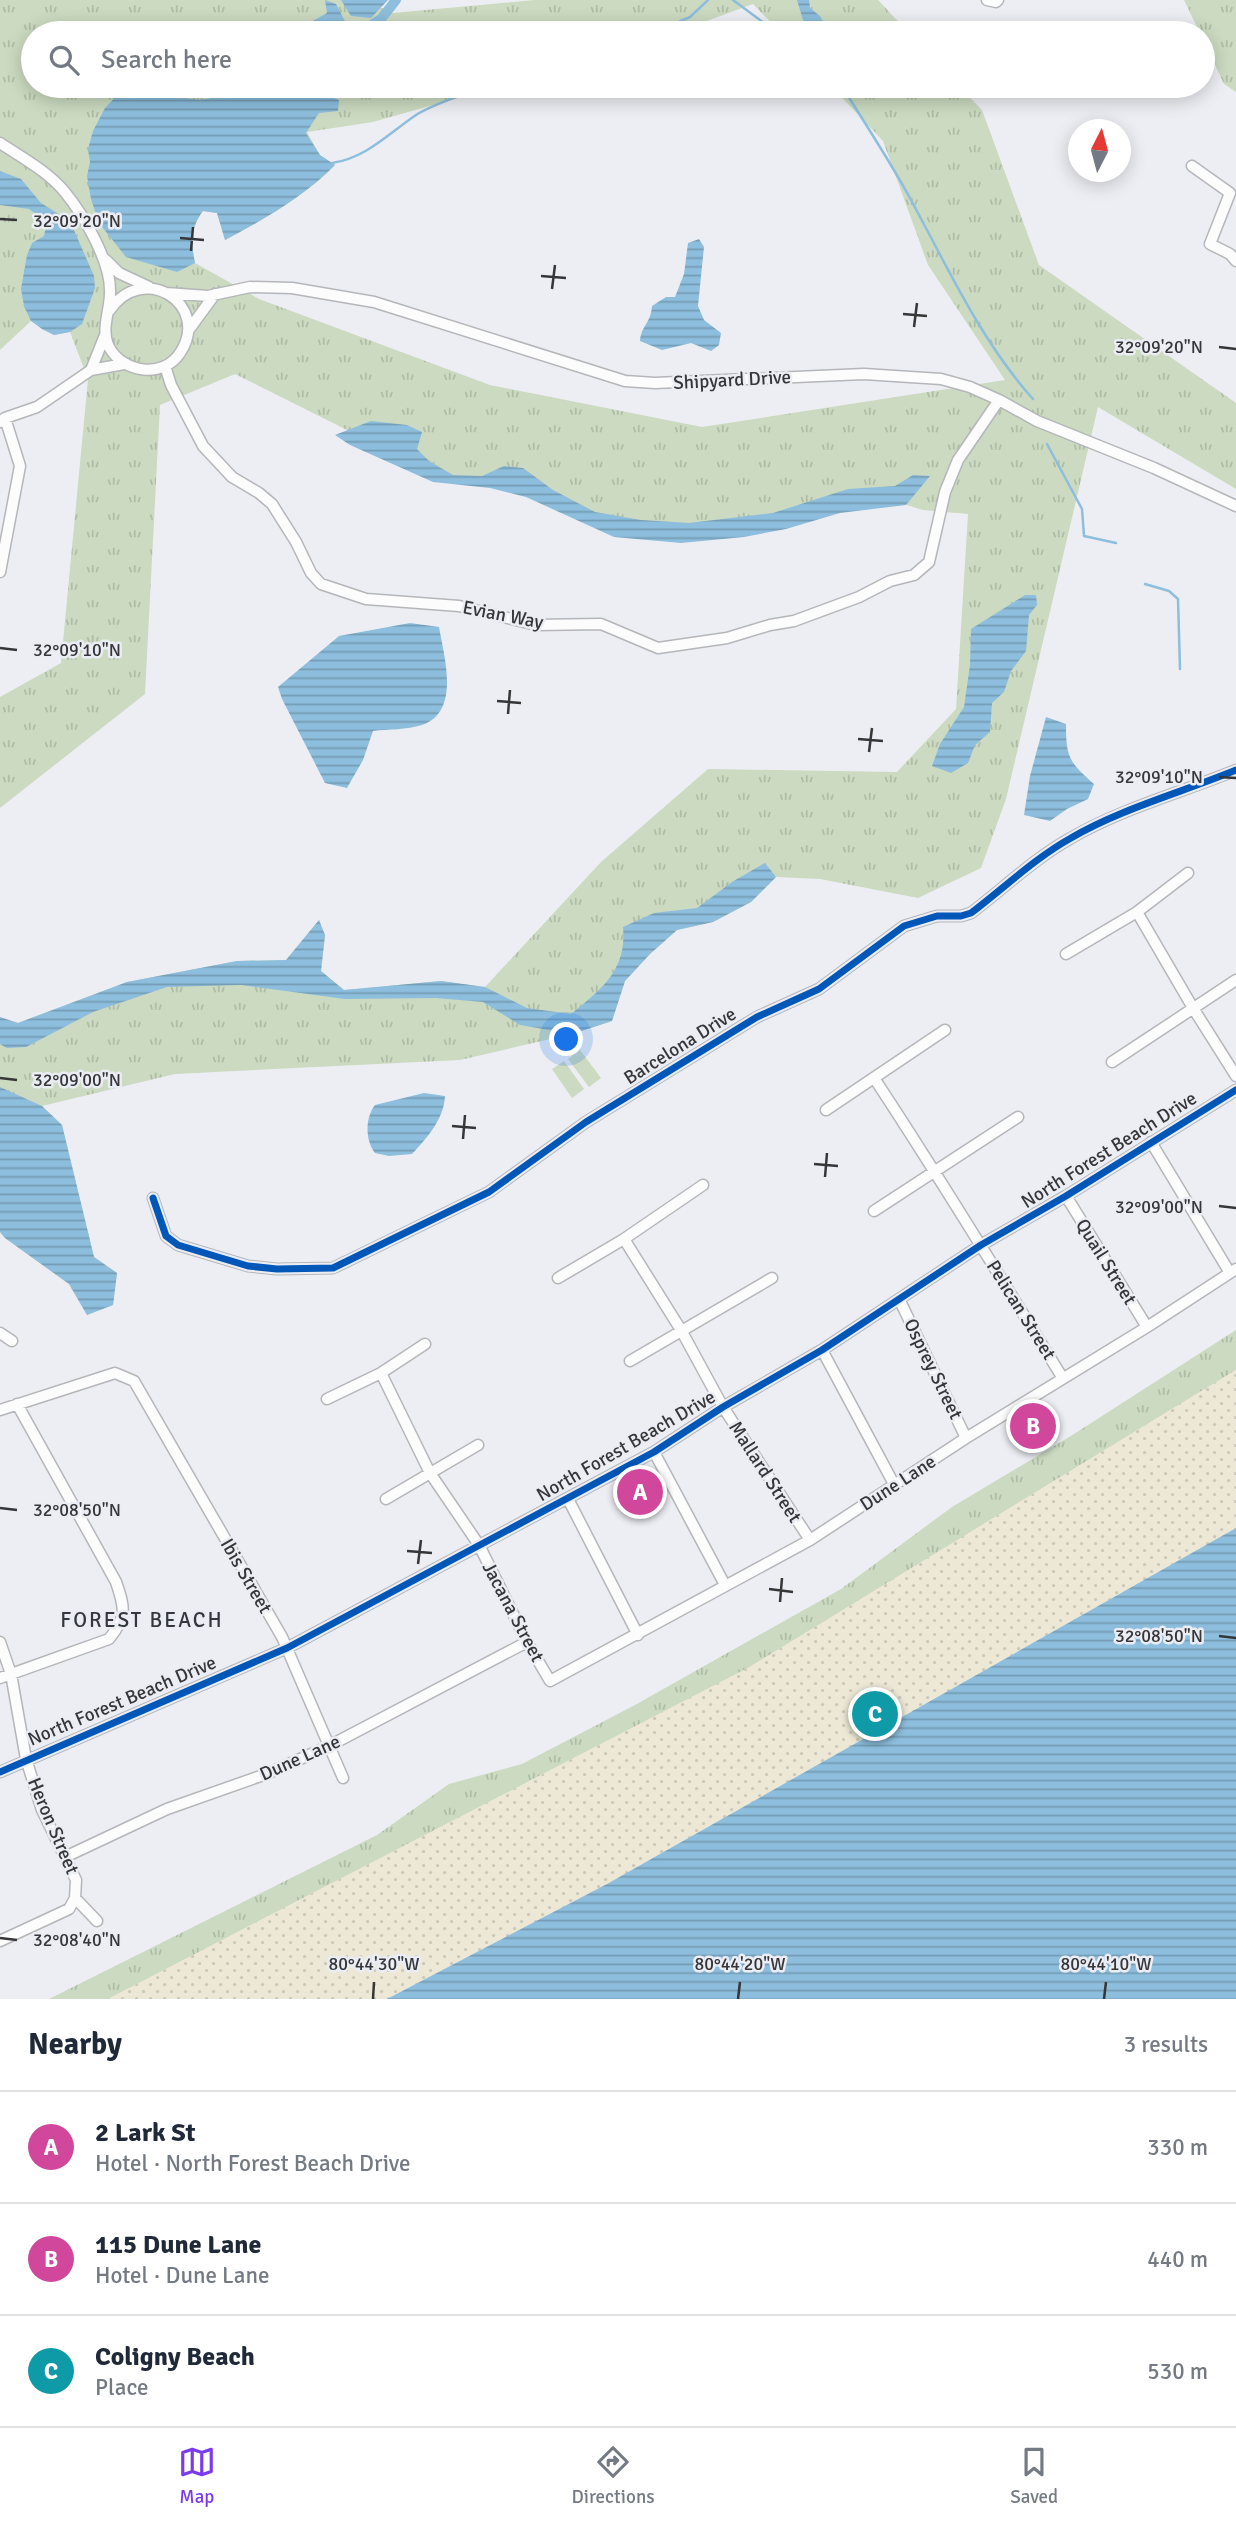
<!DOCTYPE html>
<meta charset="utf-8">
<style>
:root{--surface:#fff;--page:#f6f6f7;--text:#1f2937;--muted:#747a83;--line:#e0e1e3;--accent:#7c3aed}
body{margin:0;font-family:Signika,sans-serif;background:var(--page);color:var(--text)}
.compass{position:absolute;left:1068px;top:119px;width:63px;height:63px;border-radius:50%;background:var(--surface);box-shadow:0 4px 18px #0003;rotate:6deg}
.you{position:absolute;left:567px;top:1040px;width:24px;height:24px;margin:-18px;border:5px solid #fff;border-radius:50%;background:#1a73e8;box-shadow:0 0 0 10px #1a73e833}
.badge{display:grid;place-items:center;width:46px;height:46px;border-radius:50%;background:var(--accent);color:#fff;font-size:23px;font-weight:700}
.pin{position:absolute;translate:-50% -50%;border:4px solid #fff;box-shadow:0 2px 7px #0006}
.list{margin:0;padding:0;list-style:none}
h2{display:flex;justify-content:space-between;align-items:center;height:91px;margin:0;padding:0 28px;font-size:30px}
h2 small{font-size:23px;font-weight:400;color:var(--muted)}
.list li{display:grid;grid-template-columns:46px 1fr auto;gap:21px;align-items:center;box-sizing:border-box;height:112px;padding:0 28px;border-top:2px solid var(--line)}
.list b{display:block;font-size:26px;white-space:nowrap}
.list p{margin:0;font-size:23px;white-space:nowrap;color:var(--muted)}
.list em{font-size:23px;font-style:normal;color:var(--muted)}
.icon{flex:none;width:38px;height:38px;fill:none;stroke:currentColor;stroke-width:2;stroke-linecap:round;stroke-linejoin:round}
.map{position:relative;flex:none;width:1236px;height:1999px;overflow:hidden}
.search{position:absolute;background:var(--surface);box-shadow:0 4px 18px #0003;left:21px;right:21px;top:21px;height:77px;display:flex;align-items:center;gap:18px;box-sizing:border-box;padding:0 24px;border-radius:38px;color:var(--muted);font-size:26px}
.sheet{height:427px;background:var(--surface)}
nav{display:flex;justify-content:space-around;align-items:center;box-sizing:border-box;height:98px;border-top:2px solid var(--line);background:var(--surface);font-size:19px;color:var(--muted)}
nav a{display:grid;justify-items:center;gap:4px}
nav .on{color:var(--accent)}
.map>svg:first-child{display:block}
</style>
<div class="map">
<svg width="1236" height="1999" viewBox="0 0 1236 1999">
<defs>
<pattern id="grass-tufts" width="24" height="20" patternUnits="userSpaceOnUse" patternTransform="scale(1.75)"><rect width="24" height="20" fill="#cbdac0"/><path d="M3 7l-1-3M5 7V3M7 7l1-3M15 17l-1-3M17 17v-4M19 17l1-3" fill="none" stroke="#afbca6"/></pattern>
<pattern id="sand-dots" width="8" height="8" patternUnits="userSpaceOnUse" patternTransform="scale(1.75)"><rect width="8" height="8" fill="#ede8d6"/><path d="M2 2h.1M6 6h.1" fill="none" stroke="#ccc8b8" stroke-width="1.8" stroke-linecap="round"/></pattern>
<pattern id="water-rules" width="6" height="5" patternUnits="userSpaceOnUse" patternTransform="scale(1.75)"><rect width="6" height="5" fill="#8dbedd"/><path d="M0 2.5h6" fill="none" stroke="#749bb4"/></pattern>
</defs>
<rect width="100%" height="100%" fill="#edeef3"/>
<path fill="url(#grass-tufts)" d="M0 0H362L393 13 535 0H878L909 33H781L753 4 674 33H33V86H500L373 122 307 132 320 155 335 165C305 196 263 220 225 240L217 213 203 211C190 228 191 243 195 263L259 299 490 385 702 427 1005 380 928 265 883 141 831 86H959L982 110 1039 265 1236 403V489L1098 407 1006 799 981 868 918 898 820 879 776 877 751 902 713 922 677 930 650 954 625 981 612 1021 572 1034 460 1060 175 1074 42 1106 62 1125 94 1257 117 1273 113 1305 87 1315 69 1284 5 1238 0 1232V1017L18 1023 127 982 237 961 286 960 319 920 325 935 321 971 344 990 441 981 485 987 601 862 708 769 897 772 956 709 968 514 923 510 880 497 707 538 606 528 504 480 451 482 235 374 160 405 145 694 0 808V697L61 663 88 379 70 332 54 335 31 321 0 350Z
M1184 0H1236V92L1224 84 1203 39V33H1200Z
M1236 1330V1370L748 1668 116 1995 108 1999H49L377 1835 449 1784 522 1764 635 1705 841 1589 952 1507 1074 1434Z"/>
<path fill="url(#sand-dots)" d="M1236 1370V1634L536 1999H108L748 1668Z"/>
<path fill="#cbdac0" d="M580 1050 601 1078 589 1087 568 1059Z
M564 1061 584 1089 572 1098 552 1069Z"/>
<path fill="url(#water-rules)" d="M325 0 336 4 347 25 314 33H291L327 13Z
M341 0H388L371 18 351 16Z
M797 0H809L810 8 820 16 824 23 821 32H813L803 20Z
M126 86H177L186 98C219 104 217 90 243 86 265 82 286 90 307 95 319 98 328 94 339 100L338 111 319 113 306 133 320 155 335 165C305 196 263 220 225 240L217 213 203 211C190 228 191 243 195 263L177 272 126 257 99 223 91 199 87 176 90 162 88 149 93 131 105 108Z
M0 171 21 179 41 203 70 221 94 276 95 288 82 324 70 332 54 335 42 329 31 321 24 306 21 289 27 255 32 243 44 236 47 222 29 209 0 205Z
M699 239 704 247 698 306 704 320 721 333 719 345 711 351 691 343 662 350 640 341C641 326 651 323 652 306L666 297H675L684 274 688 243Z
M371 421 407 425 422 432 417 449 429 461 453 475 482 476 504 466 523 468 553 490 595 512 641 520 689 523 773 513 848 489 895 486 913 475 930 476 906 505 840 513 786 529 744 537 681 543 614 537 526 497 490 488 433 482 350 445 335 435Z
M1025 595H1036L1037 605 1029 615 1026 651 1011 671 1004 692 992 703 990 732 975 745 968 763 951 773 932 766 940 744 964 707 970 665 971 629Z
M410 623 439 627C444 656 461 712 422 725 407 730 388 729 373 731L363 760 347 788 325 783 282 699 278 687 339 636Z
M1046 717 1066 724C1066 757 1069 762 1094 784L1088 799 1067 809 1050 821 1024 815 1030 776Z
M765 863 776 877 751 902 713 922 677 930 650 954 625 981 612 1021 572 1034 520 1025 483 1002 436 998 345 999 241 985 167 987 93 1012 26 1047 7 1048 0 1044V1017L18 1023 127 982 237 961 286 960 319 920 325 935 321 971 344 990 441 981 485 987 527 1008 571 1014C602 989 627 970 623 927L654 913 697 908 732 882Z
M0 1087 42 1106 62 1125 94 1257 117 1273 113 1305 87 1315 69 1284 5 1238 0 1232Z
M424 1093 445 1096C444 1119 427 1138 412 1154L389 1156 375 1153C365 1140 365 1118 375 1105Z
M1236 1528V1999H387L607 1884Z"/>
<g fill="none" stroke-linecap="round" stroke-linejoin="round">
<path stroke="#8dbedd" stroke-width="2.5" d="M733 0 772 29 781 33
M653 33 690 17 708 0
M842 86C865 124 890 161 911 200 948 268 981 341 1033 399
M332 163C366 158 388 134 416 115 437 102 464 95 487 86
M1047 444 1082 509 1084 536 1116 543
M1145 584 1169 591 1178 599 1180 669"/>
<path stroke="#8dbedd" stroke-width="10" d="M359 33 381 19 396 0"/>
<defs>
<path id="minor" d="M987 0 996 2 998 0
M0 143C21 157 47 171 64 191 83 214 110 260 110 290 111 309 100 329 109 347 123 373 163 379 180 353 212 305 143 260 109 311
M1192 166 1230 193 1210 244 1230 254 1236 261
M106 260 119 273 149 287
M166 293 208 296 250 287 292 288 374 302 625 381 655 383 864 374 941 379 970 387 999 400 1037 421 1154 468 1236 506
M188 331 215 294
M165 366 171 385 203 446 232 477 259 493 272 504 296 542 311 573 321 584 366 599 459 606 536 625 601 624 658 648 727 638 770 625 794 621 859 597 890 581 914 575 929 562 945 492 958 460 999 400
M91 370 105 335
M0 422 5 418 37 407 91 370 124 364
M0 572 20 466 5 418
M1137 912 1193 1008 1236 1076
M1066 954 1137 912 1188 873
M1112 1062 1236 980
M874 1078C939 1176 1000 1277 1062 1377
M826 1110 945 1030
M1151 1142 1230 1273
M1066 1196 1147 1327
M153 1198 166 1236 178 1245 248 1266 277 1269 333 1268 489 1192 586 1122 757 1017 819 989 904 926 937 916H961L971 913C1004 888 1035 858 1071 838 1120 809 1183 792 1236 770
M874 1211 1018 1117
M624 1239 681 1330 723 1407 810 1540
M558 1278 624 1239 703 1185
M900 1301 966 1438
M0 1333 12 1341
M822 1350 895 1486
M630 1361 772 1278
M381 1373 430 1473 479 1545 527 1642 550 1681 810 1540 966 1438 1147 1327 1236 1269
M327 1399 381 1373 425 1344
M0 1410 115 1373 134 1381 282 1637 343 1778
M654 1452 725 1585
M386 1499 478 1445
M568 1499 638 1635
M0 1642 11 1674 26 1759 42 1810 76 1880 75 1898 69 1909 0 1941
M0 1678 109 1639C127 1617 125 1608 116 1582L17 1404
M0 1772 287 1648 654 1452 723 1407 822 1350 981 1245 1066 1196 1236 1090
M65 1857 167 1809 269 1773 329 1746 527 1642
M75 1898 97 1921"/>
</defs>
<use href="#minor" stroke="#b5b6b9" stroke-width="13"/>
<use href="#minor" stroke="#fcfcfd" stroke-width="10"/>
<defs>
<path id="cycleway" d="M153 1198 166 1236 178 1245 248 1266 277 1269 333 1268 489 1192 586 1122 757 1017 819 989 904 926 937 916H961L971 913C1004 888 1035 858 1071 838 1120 809 1183 792 1236 770
M0 1772 287 1648 654 1452 723 1407 822 1350 981 1245 1066 1196 1236 1090"/>
</defs>
<use href="#cycleway" stroke="#ebedf5" stroke-width="11"/>
<use href="#cycleway" stroke="#0057b8" stroke-width="7"/>
</g>
<path fill="none" stroke="#363639" stroke-width="2.5" d="M0 219 17 220M180 238 204 240M191 251 193 227M541 276 566 278M552 289 555 265M903 314 927 316M914 327 917 303M1219 347 1236 349M0 648 17 650M497 701 521 703M508 714 510 690M858 739 883 741M869 752 872 728M1219 777 1236 778M0 1078 17 1080M452 1126 476 1128M463 1139 465 1115M814 1164 838 1166M825 1177 827 1153M1219 1206 1236 1208M0 1508 17 1510M407 1551 432 1553M418 1564 421 1540M769 1589 793 1592M780 1602 782 1578M1219 1636 1236 1638M0 1938 17 1940M373 1999 374 1982M738 1999 740 1982M1104 1999 1106 1982"/>
<g text-anchor="middle" dominant-baseline="central" stroke-width="5" stroke-linejoin="round" paint-order="stroke">
<g font-size="19" fill="#363639" stroke="#ebedf5">
<text transform="translate(732 380) rotate(-3)">Shipyard Drive</text>
<text transform="translate(503 615) rotate(11)">Evian Way</text>
<text transform="translate(680 1046) rotate(-32)">Barcelona Drive</text>
<text transform="translate(1109 1150) rotate(-32)">North Forest Beach Drive</text>
<text transform="translate(1106 1262) rotate(58)">Quail Street</text>
<text transform="translate(1021 1310) rotate(58)">Pelican Street</text>
<text transform="translate(933 1369) rotate(64)">Osprey Street</text>
<text transform="translate(626 1446) rotate(-30)">North Forest Beach Drive</text>
<text transform="translate(765 1472) rotate(57)">Mallard Street</text>
<text transform="translate(898 1483) rotate(-33)">Dune Lane</text>
<text transform="translate(246 1576) rotate(60)">Ibis Street</text>
<text transform="translate(513 1612) rotate(62)">Jacana Street</text>
<text transform="translate(122 1701) rotate(-23)">North Forest Beach Drive</text>
<text transform="translate(300 1758) rotate(-24)">Dune Lane</text>
<text transform="translate(53 1826) rotate(67)">Heron Street</text>
</g>
<g font-size="21" letter-spacing="2" fill="#36373d" stroke="#ebedf5">
<text x="142" y="1620">FOREST BEACH</text>
</g>
</g>
<g font-size="18" text-anchor="middle" fill="#363639" stroke="#ebedf5" stroke-width="5" stroke-linejoin="round" paint-order="stroke">
<text x="77" y="227">32°09'20"N</text>
<text x="1159" y="353">32°09'20"N</text>
<text x="77" y="656">32°09'10"N</text>
<text x="1159" y="783">32°09'10"N</text>
<text x="77" y="1086">32°09'00"N</text>
<text x="1159" y="1213">32°09'00"N</text>
<text x="77" y="1516">32°08'50"N</text>
<text x="1159" y="1642">32°08'50"N</text>
<text x="77" y="1946">32°08'40"N</text>
<text x="374" y="1970">80°44'30"W</text>
<text x="740" y="1970">80°44'20"W</text>
<text x="1106" y="1970">80°44'10"W</text>
</g>
</svg>
<svg class="compass" viewBox="-18 -18 36 36"><path d="M0-13l5 13h-10z" fill="#e53935"/><path d="M0 13l5-13h-10z" fill="#747a83"/></svg>
<div class="you"></div>
<div class="pin badge" style="left:640px;top:1492px;background:#d1479c">A</div>
<div class="pin badge" style="left:1033px;top:1426px;background:#d1479c">B</div>
<div class="pin badge" style="left:875px;top:1714px;background:#0f9aa8">C</div>
<div class="search"><svg class="icon" aria-label="search" viewBox="0 0 24 24"><circle cx="10" cy="10" r="6"/><path d="M15 15l6 6"/></svg>Search here</div>
</div>
<section class="sheet">
<h2>Nearby<small>3 results</small></h2>
<ul class="list">
<li><span class="badge" style="background:#d1479c">A</span><div><b>2 Lark St</b><p>Hotel · North Forest Beach Drive</p></div><em>330 m</em></li>
<li><span class="badge" style="background:#d1479c">B</span><div><b>115 Dune Lane</b><p>Hotel · Dune Lane</p></div><em>440 m</em></li>
<li><span class="badge" style="background:#0f9aa8">C</span><div><b>Coligny Beach</b><p>Place</p></div><em>530 m</em></li>
</ul>
</section>
<nav>
<a class="on"><svg class="icon" aria-label="map" viewBox="0 0 24 24"><path d="M3 6l6-2 6 2 6-2v14l-6 2-6-2-6 2zM9 4v14M15 6v14"/></svg>Map</a>
<a><svg class="icon" aria-label="directions" viewBox="0 0 24 24"><path d="M12 3l9 9-9 9-9-9zM9 14v-3h6M13 9l2 2-2 2"/></svg>Directions</a>
<a><svg class="icon" aria-label="saved" viewBox="0 0 24 24"><path d="M7 4h10v16l-5-4-5 4z"/></svg>Saved</a>
</nav>
